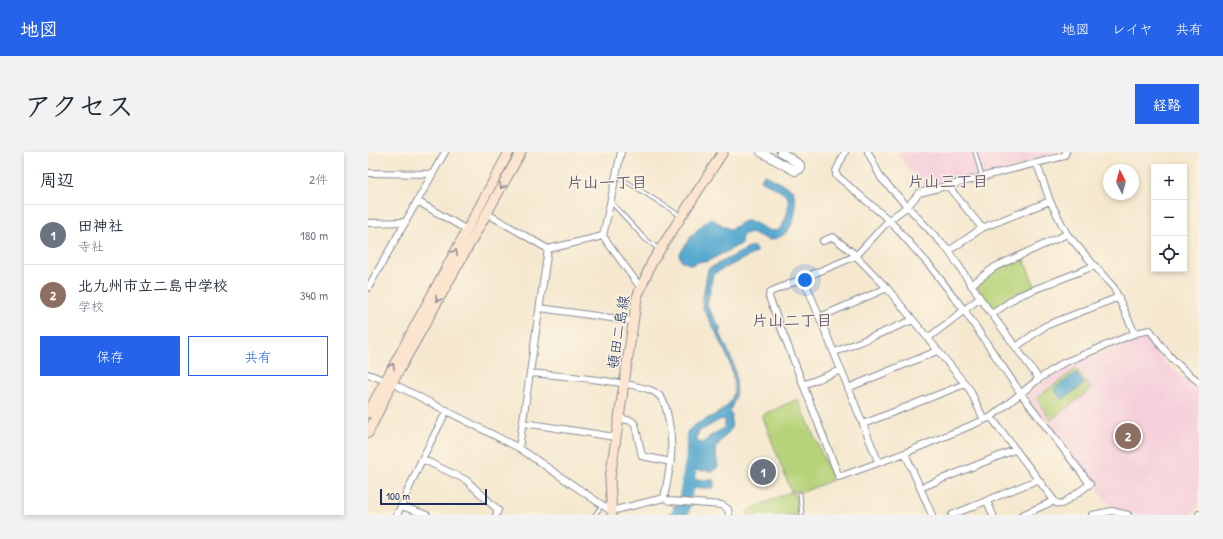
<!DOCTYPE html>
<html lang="ja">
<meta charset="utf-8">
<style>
:root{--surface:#fff;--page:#f2f2f3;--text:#1f2937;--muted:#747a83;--line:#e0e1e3;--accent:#2563eb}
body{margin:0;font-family:"Patrick Hand","Klee One",sans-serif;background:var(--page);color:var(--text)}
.controls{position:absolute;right:12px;top:12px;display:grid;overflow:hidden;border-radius:0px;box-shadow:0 2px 6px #0003}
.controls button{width:36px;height:36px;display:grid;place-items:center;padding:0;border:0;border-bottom:1px solid var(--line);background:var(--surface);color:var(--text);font:20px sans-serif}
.compass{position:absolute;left:735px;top:12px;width:36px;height:36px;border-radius:50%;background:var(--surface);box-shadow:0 2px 6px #0003;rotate:354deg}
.scale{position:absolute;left:12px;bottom:10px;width:107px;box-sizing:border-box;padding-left:4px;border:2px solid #1b2f5e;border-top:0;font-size:11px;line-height:14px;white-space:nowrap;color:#1b2f5e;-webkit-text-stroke:3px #fcf5e5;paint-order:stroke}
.you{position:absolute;left:437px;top:128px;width:14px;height:14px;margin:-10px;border:3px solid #fff;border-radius:50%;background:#1a73e8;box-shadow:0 0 0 6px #1a73e833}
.badge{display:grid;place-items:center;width:26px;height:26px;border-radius:50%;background:var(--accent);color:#fff;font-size:13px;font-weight:700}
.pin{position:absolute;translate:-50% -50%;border:2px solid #fff;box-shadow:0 1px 4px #0006}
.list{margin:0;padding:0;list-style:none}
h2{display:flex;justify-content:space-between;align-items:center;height:52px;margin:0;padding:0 16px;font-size:17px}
h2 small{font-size:13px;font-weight:400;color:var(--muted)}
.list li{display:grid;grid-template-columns:26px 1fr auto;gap:12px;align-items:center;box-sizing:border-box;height:60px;padding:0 16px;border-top:1px solid var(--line)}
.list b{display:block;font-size:15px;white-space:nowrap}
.list p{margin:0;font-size:13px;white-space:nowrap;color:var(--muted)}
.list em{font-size:13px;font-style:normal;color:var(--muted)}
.actions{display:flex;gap:8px;padding:12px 16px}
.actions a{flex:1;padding:9px 0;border:1px solid var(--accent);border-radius:0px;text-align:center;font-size:14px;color:var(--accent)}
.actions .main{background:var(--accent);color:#fff}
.icon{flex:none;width:22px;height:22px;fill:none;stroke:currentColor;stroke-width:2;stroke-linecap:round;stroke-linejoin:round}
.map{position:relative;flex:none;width:831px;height:363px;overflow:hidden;border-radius:0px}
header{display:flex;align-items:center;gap:24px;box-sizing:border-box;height:56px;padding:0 20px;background:var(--accent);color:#fff}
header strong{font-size:19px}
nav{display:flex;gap:22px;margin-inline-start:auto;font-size:14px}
.intro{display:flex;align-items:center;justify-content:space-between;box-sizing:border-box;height:96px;padding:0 24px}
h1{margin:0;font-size:28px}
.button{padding:10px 18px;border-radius:0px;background:var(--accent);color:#fff;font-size:14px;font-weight:700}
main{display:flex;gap:24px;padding:0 24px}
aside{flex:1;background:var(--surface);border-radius:0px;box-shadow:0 2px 6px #0003}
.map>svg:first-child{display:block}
</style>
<header>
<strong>地図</strong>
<nav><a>地図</a><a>レイヤ</a><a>共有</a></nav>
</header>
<div class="intro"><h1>アクセス</h1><a class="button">経路</a></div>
<main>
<aside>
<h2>周辺<small>2件</small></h2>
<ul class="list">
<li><span class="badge" style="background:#6b7280">1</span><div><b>田神社</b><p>寺社</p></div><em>180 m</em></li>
<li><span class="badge" style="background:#8d6e63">2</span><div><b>北九州市立二島中学校</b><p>学校</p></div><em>340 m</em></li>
</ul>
<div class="actions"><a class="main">保存</a><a>共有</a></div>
</aside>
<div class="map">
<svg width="831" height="363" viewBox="0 0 831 363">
<rect width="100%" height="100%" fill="#fcf5e5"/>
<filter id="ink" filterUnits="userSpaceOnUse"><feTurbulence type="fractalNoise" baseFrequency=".025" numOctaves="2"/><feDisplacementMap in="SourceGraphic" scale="8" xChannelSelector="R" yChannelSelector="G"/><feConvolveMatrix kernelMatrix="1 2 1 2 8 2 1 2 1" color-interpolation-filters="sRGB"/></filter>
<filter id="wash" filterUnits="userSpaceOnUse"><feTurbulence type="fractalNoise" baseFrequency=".012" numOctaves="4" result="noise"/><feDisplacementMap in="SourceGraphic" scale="16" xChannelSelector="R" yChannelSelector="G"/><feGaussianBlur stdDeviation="0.9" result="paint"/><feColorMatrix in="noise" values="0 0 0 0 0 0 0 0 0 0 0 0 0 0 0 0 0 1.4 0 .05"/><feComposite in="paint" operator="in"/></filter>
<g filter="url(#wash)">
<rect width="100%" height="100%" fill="#f5e8cf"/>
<path fill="#f5cfdb" d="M529 0H694L689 4 624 22 610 23 558 35 542 19Z
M777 184 781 185 791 204 801 214 831 239V350L824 363H768L744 356 661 248V241L698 215Z"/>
<path fill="#b7d37a" stroke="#69816c" d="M655 105 667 134 647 142 628 156H624L609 135 610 129 630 116Z
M708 217 723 237 683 268 668 246Z
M430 247 465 328 435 340 423 339 394 263Z
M422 340 428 342 430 363H379V359Z"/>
<path fill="#54a8cf" stroke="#386c96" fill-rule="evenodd" d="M396 22 425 38C431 60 426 85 401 88 391 85 383 76 374 84L373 92 338 110 333 109 323 113 314 109 311 103 324 83 342 66 361 77C369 76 372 68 381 69 393 71 398 82 411 78 418 68 423 56 419 43L393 28Z
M385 94 389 100 345 122 339 153 353 178 351 179C364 206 377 232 361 260L364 263 363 277 347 296 350 315 345 319 322 318 318 314 319 280C330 268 346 266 358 255 382 233 346 178 335 156L334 150 340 117ZM353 267 357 268 356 276 341 285 336 291 330 290 329 288 330 280Z
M708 221 716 232 694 248 686 237Z
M314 327 346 328V336H328L320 339V363H301L300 361H306V354H309L310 352H313Z"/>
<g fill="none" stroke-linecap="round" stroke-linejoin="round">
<path stroke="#54a8cf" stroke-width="13" d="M309 363 313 362 315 359 325 300"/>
</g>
</g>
<g filter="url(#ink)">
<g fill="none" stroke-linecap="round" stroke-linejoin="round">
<defs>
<path id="service" d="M607 0 614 25
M248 23 313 64
M242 49 277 87 291 97
M432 342 434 363
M227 363 234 353"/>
<path id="minor" d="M253 0 235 84 272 135
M477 0 468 19V23L521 68 562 114 596 158 654 243 722 332 694 352 688 351 623 265
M500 0 513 26 581 99 612 146 671 227
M698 0 696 4 551 41 540 54 521 68 488 104 402 140 401 145 471 325 537 301 623 265 671 227 695 211 768 181 782 178C796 200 810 215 831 230
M669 12 682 49 699 82 746 136 767 182
M0 21 64 22
M580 34 614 76
M49 49 99 78
M118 61 180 97 235 84
M0 71 38 70
M455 89 465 85 489 104
M581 99 614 76 682 49
M488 104 519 136 602 238 616 268
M436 127 510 309
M603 133 627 115 699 82
M0 136 77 0
M172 156 264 169
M624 162 650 144 726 114
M452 165 519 136
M560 186 612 146
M648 195 677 174 751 145
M467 200 545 168
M162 221C184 223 275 230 288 241 296 246 298 256 300 265 307 295 302 316 296 346
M0 222 24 231 151 296 243 359 296 346 302 349 354 353 360 357 361 363
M435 233 473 218
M480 236 569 199
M250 266 264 269 267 272 274 304 303 310
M156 271 247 285
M495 272 597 232
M151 296 180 97
M537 301 564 363
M54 307 98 328 130 358 128 363
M552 336 646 298
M619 349 625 363
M33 354 59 363
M29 363 54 307 79 258
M584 363 669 328
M654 363 686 349
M724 363 744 359 760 363
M831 363V362"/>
<path id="tertiary" d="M393 0 427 19 432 17V13L413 0"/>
<path id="secondary" d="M0 261 141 0
M0 281 24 231 153 0
M244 363 242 326 269 145 284 110 355 0"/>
</defs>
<use href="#service" stroke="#888c96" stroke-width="5"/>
<use href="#minor" stroke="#888c96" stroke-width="8"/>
<use href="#tertiary" stroke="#888c96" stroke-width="10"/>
<use href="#secondary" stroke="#888c96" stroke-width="11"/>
<use href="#service" stroke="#fff" stroke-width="3"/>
<use href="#minor" stroke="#fff" stroke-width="6"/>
<use href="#tertiary" stroke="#fff" stroke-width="8"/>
<use href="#secondary" stroke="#fce5cf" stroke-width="9"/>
</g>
<defs><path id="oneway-chevron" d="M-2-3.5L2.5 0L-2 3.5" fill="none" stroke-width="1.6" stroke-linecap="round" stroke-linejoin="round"/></defs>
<g stroke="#8c8a96">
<use href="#oneway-chevron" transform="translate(134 34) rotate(120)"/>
<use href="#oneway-chevron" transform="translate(87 100) rotate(-61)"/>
<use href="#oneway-chevron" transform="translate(70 147) rotate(119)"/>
<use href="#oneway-chevron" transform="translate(24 214) rotate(-61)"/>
</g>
</g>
<g text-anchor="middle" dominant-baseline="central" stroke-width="3" stroke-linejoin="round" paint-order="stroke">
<g font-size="15" fill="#1b2f5e" stroke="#fcf5e5">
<text transform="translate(250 180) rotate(-81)">頓田二島線</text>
</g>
<g font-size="16" font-weight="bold" fill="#645b78" stroke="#fcf5e5">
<text x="580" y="29">片山三丁目</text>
<text x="239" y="30">片山一丁目</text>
<text x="424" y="168">片山二丁目</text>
</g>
</g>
</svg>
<div class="controls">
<button>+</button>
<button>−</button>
<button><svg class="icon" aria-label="locate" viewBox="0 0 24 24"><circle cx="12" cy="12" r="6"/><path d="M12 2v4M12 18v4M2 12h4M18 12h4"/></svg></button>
</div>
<svg class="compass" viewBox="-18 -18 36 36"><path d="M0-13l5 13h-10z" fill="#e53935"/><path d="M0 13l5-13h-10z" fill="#747a83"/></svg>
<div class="scale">100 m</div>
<div class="you"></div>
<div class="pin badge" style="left:395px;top:320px;background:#6b7280">1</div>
<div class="pin badge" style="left:760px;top:284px;background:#8d6e63">2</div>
</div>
</main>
